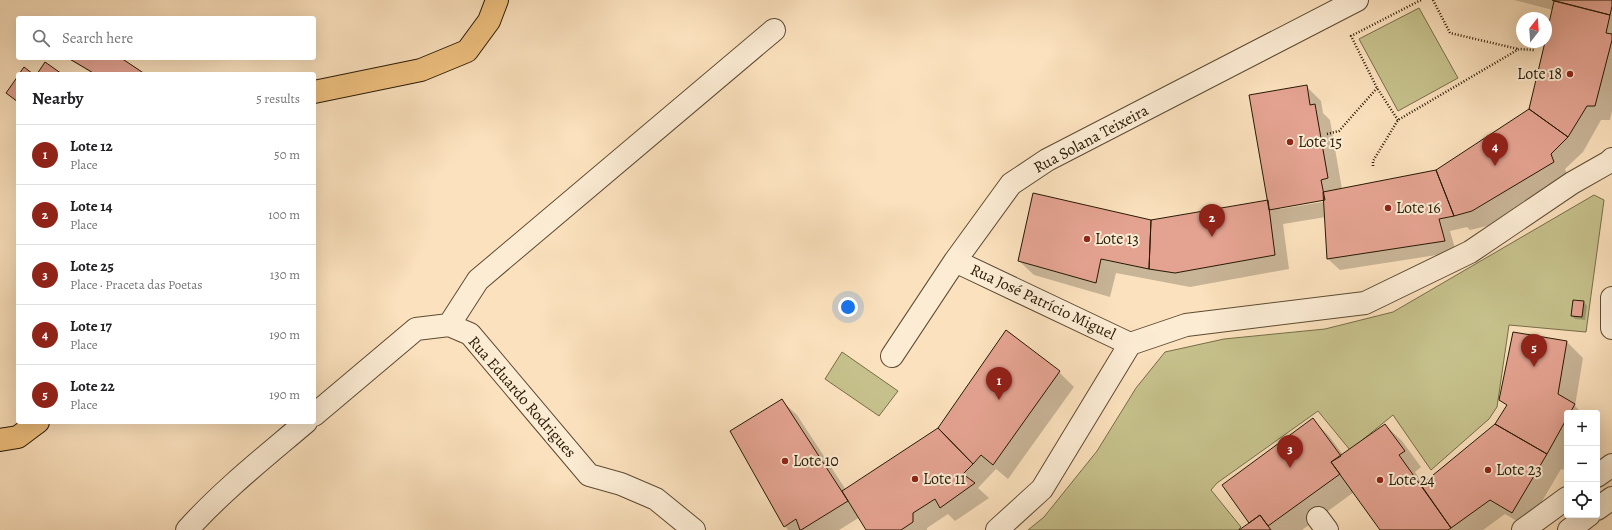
<!DOCTYPE html>
<meta charset="utf-8">
<style>
:root{--surface:#fff;--page:#f2f2f2;--text:#202124;--muted:#757577;--line:#e0e0e0;--accent:#8f2418}
body{margin:0;font-family:Alegreya,serif;background:var(--page);color:var(--text)}
.controls{position:absolute;right:12px;bottom:12px;display:grid;overflow:hidden;border-radius:4px;box-shadow:0 4px 16px #0002}
.controls button{width:36px;height:36px;display:grid;place-items:center;padding:0;border:0;border-bottom:1px solid var(--line);background:var(--surface);color:var(--text);font:20px sans-serif}
.compass{position:absolute;left:1516px;top:12px;width:36px;height:36px;border-radius:50%;background:var(--surface);box-shadow:0 4px 16px #0002;rotate:17deg}
.you{position:absolute;left:848px;top:307px;width:14px;height:14px;margin:-10px;border:3px solid #fff;border-radius:50%;background:#1a73e8;box-shadow:0 0 0 6px #1a73e833}
.badge{display:grid;place-items:center;width:26px;height:26px;border-radius:50%;background:var(--accent);color:#fff;font-size:13px;font-weight:700}
.pin{position:absolute;translate:-50% -33px;filter:drop-shadow(0 1px 2px #0008)}
.pin::after{content:'';position:absolute;top:21px;width:14px;height:12px;background:inherit;clip-path:polygon(0 0,100% 0,50% 100%)}
.list{margin:0;padding:0;list-style:none}
h2{display:flex;justify-content:space-between;align-items:center;height:52px;margin:0;padding:0 16px;font-size:17px}
h2 small{font-size:13px;font-weight:400;color:var(--muted)}
.list li{display:grid;grid-template-columns:26px 1fr auto;gap:12px;align-items:center;box-sizing:border-box;height:60px;padding:0 16px;border-top:1px solid var(--line)}
.list b{display:block;font-size:15px;white-space:nowrap}
.list p{margin:0;font-size:13px;white-space:nowrap;color:var(--muted)}
.list em{font-size:13px;font-style:normal;color:var(--muted)}
.icon{flex:none;width:22px;height:22px;fill:none;stroke:currentColor;stroke-width:2;stroke-linecap:round;stroke-linejoin:round}
.map{position:relative;flex:none;width:1612px;height:530px;overflow:hidden}
.search{position:absolute;background:var(--surface);box-shadow:0 4px 16px #0002;left:16px;top:16px;width:300px;height:44px;display:flex;align-items:center;gap:10px;box-sizing:border-box;padding:0 14px;border-radius:4px;color:var(--muted);font-size:15px}
.panel{position:absolute;background:var(--surface);box-shadow:0 4px 16px #0002;left:16px;top:72px;width:300px;height:352px;border-radius:4px}
.map>svg:first-child{display:block}
</style>
<div class="map">
<svg width="1612" height="530" viewBox="0 0 1612 530">
<rect width="100%" height="100%" fill="#fbe1bd"/>
<filter id="stains"><feTurbulence type="fractalNoise" baseFrequency=".005" numOctaves="4"/><feColorMatrix values="0 0 0 0 .2 0 0 0 0 .09 0 0 0 0 .02 0 0 0 .5 -.17"/></filter>
<radialGradient id="worn" r=".72"><stop offset=".6" stop-color="#630" stop-opacity="0"/><stop offset="1" stop-color="#630" stop-opacity=".3"/></radialGradient>
<path fill="#c6c18c" stroke="#776d48" d="M1419 8 1458 78 1398 111 1359 39Z
M1594 195 1604 200 1586 332 1509 325 1497 407 1489 419 1431 470 1393 415 1350 450 1318 411 1217 483 1211 490 1241 527 1238 530H1028L1044 517 1097 451 1136 388 1165 352 1224 339 1325 329 1393 312Z
M842 352 898 391 879 416 825 379Z"/>
<path fill="#0003" fill-rule="evenodd" d="M1514 0H1612V111L1610 120H1601L1583 152 1565 169 1568 176 1487 226 1470 230 1467 227 1450 231 1456 252 1340 270 1328 259 1326 217 1283 224 1289 269 1190 287 1116 273 1110 297 1034 275 1019 261 1151 221 1269 201 1306 86 1321 101 1323 113 1330 120 1342 189 1437 170 1530 110 1553 10ZM1328 199 1329 201 1280 209V207Z
M67 58H119L144 74H94Z
M1584 302 1587 306 1585 320 1575 319 1572 316Z
M1006 332 1059 372 1074 387 1008 479 996 469 978 488 989 498 955 521 948 514 927 528V530H868L860 517 839 530H788L785 526 782 401 797 415 846 490 939 429Z
M1566 341 1583 358 1575 406 1582 413H1567V463L1563 470 1561 469 1527 527 1505 514 1483 530H1381L1354 492 1302 530H1241L1251 523 1313 420 1329 436 1343 455 1385 425 1402 441 1421 467 1415 472 1423 484 1495 425 1508 406 1500 399Z"/>
<path fill="#e4a391" stroke="#281904" d="M1552 0H1612V6L1610 15Z
M1554 1 1610 15 1606 33 1612 34V40L1595 106H1587L1568 137 1529 109 1545 42H1546V36Z
M68 58H121L145 74H95Z
M45 62 62 74H37Z
M24 67 33 74H19Z
M18 76V102L6 93Z
M1307 85 1310 105 1315 104 1328 178 1321 180 1325 200 1269 210 1249 95Z
M1529 109 1568 137 1551 154 1554 162 1472 211 1454 216 1436 170Z
M1436 170 1454 216 1439 219 1445 241 1327 259 1323 192Z
M1033 193 1151 220 1149 269 1101 259 1096 283 1018 261Z
M1268 200 1275 255 1175 273 1149 269 1151 220Z
M1573 300 1584 301 1582 317 1571 316Z
M1006 330 1060 371 993 465 981 455 973 464 938 428Z
M1513 332 1567 341 1558 394 1575 404 1570 413H1567V418L1547 454 1495 424 1507 405 1499 400Z
M782 399 848 501 801 530H800L796 519 784 527 730 431Z
M1313 418 1341 456 1331 462 1340 474 1268 526 1260 515 1249 523 1222 485Z
M1385 424 1405 451 1399 455 1451 528 1448 530H1380L1331 462Z
M1495 424 1547 454 1512 513 1490 500 1451 528 1421 485Z
M938 428 973 464 963 474 975 483 940 508 935 499 913 513V522L901 530H866L842 491Z
M1260 515 1271 530H1239L1249 523Z"/>
<g fill="none" stroke-linecap="round" stroke-linejoin="round">
<defs>
<path id="street" d="M955 261 1130 344
M1612 298V328
M449 325 478 280 774 30
M892 356 955 261 1011 184 1047 160 1357 0
M314 415 416 329 449 325 470 334 589 475 621 484 656 499 694 530
M1597 476 1612 465
M1597 509 1612 498
M1318 518 1327 530
M187 530C223 490 265 457 306 422
M997 530 1042 489 1130 344 1186 325 1365 303 1470 252 1572 183 1609 162 1612 159
M1523 530 1567 498
M1569 530 1589 515"/>
<path id="highway" d="M314 92 421 70 467 51 489 21 497 0
M0 440 18 437 38 422"/>
</defs>
<use href="#street" stroke="#5d4b32" stroke-width="24"/>
<use href="#highway" stroke="#281904" stroke-width="24"/>
<path stroke="#281904" stroke-width="2.5" stroke-dasharray="1 2" stroke-linecap="butt" d="M1433 0 1450 33 1518 49
M1398 120 1377 88 1351 36 1421 0
M1327 134 1339 131 1377 88
M1373 166V161L1398 120 1519 49 1534 50"/>
<use href="#street" stroke="#fcecd4" stroke-width="22"/>
<use href="#highway" stroke="#eec07e" stroke-width="22"/>
</g>
<g fill="#8f2418" stroke="#fcecd4" stroke-width="1.5">
<circle cx="1570" cy="74" r="4"/>
<circle cx="1290" cy="142" r="4"/>
<circle cx="1388" cy="208" r="4"/>
<circle cx="1087" cy="239" r="4"/>
<circle cx="785" cy="461" r="4"/>
<circle cx="1488" cy="470" r="4"/>
<circle cx="915" cy="479" r="4"/>
<circle cx="1380" cy="480" r="4"/>
</g>
<g text-anchor="middle" dominant-baseline="central" stroke-width="4" stroke-linejoin="round" paint-order="stroke">
<g font-size="16" fill="#281904" stroke="#fcecd4" text-anchor="start">
<text x="1562" y="74" text-anchor="end">Lote 18</text>
<text x="1298" y="142">Lote 15</text>
<text x="1396" y="208">Lote 16</text>
<text x="1095" y="239">Lote 13</text>
<text x="793" y="461">Lote 10</text>
<text x="1496" y="470">Lote 23</text>
<text x="923" y="479">Lote 11</text>
<text x="1388" y="480">Lote 24</text>
</g>
<g font-size="16" fill="#281904" stroke="#fcecd4">
<text transform="translate(1091 139) rotate(-28)">Rua Solana Teixeira</text>
<text transform="translate(1043 302) rotate(25)">Rua José Patrício Miguel</text>
<text transform="translate(522 397) rotate(49)">Rua Eduardo Rodrigues</text>
</g>
</g>
<rect width="100%" height="100%" filter="url(#stains)"/>
<rect width="100%" height="100%" fill="url(#worn)"/>
</svg>
<div class="controls">
<button>+</button>
<button>−</button>
<button><svg class="icon" aria-label="locate" viewBox="0 0 24 24"><circle cx="12" cy="12" r="6"/><path d="M12 2v4M12 18v4M2 12h4M18 12h4"/></svg></button>
</div>
<svg class="compass" viewBox="-18 -18 36 36"><path d="M0-13l5 13h-10z" fill="#e53935"/><path d="M0 13l5-13h-10z" fill="#757577"/></svg>
<div class="you"></div>
<div class="pin badge" style="left:999px;top:400px">1</div>
<div class="pin badge" style="left:1212px;top:237px">2</div>
<div class="pin badge" style="left:1290px;top:468px">3</div>
<div class="pin badge" style="left:1495px;top:166px">4</div>
<div class="pin badge" style="left:1534px;top:367px">5</div>
<div class="search"><svg class="icon" aria-label="search" viewBox="0 0 24 24"><circle cx="10" cy="10" r="6"/><path d="M15 15l6 6"/></svg>Search here</div>
<section class="panel">
<h2>Nearby<small>5 results</small></h2>
<ul class="list">
<li><span class="badge">1</span><div><b>Lote 12</b><p>Place</p></div><em>50 m</em></li>
<li><span class="badge">2</span><div><b>Lote 14</b><p>Place</p></div><em>100 m</em></li>
<li><span class="badge">3</span><div><b>Lote 25</b><p>Place · Praceta das Poetas</p></div><em>130 m</em></li>
<li><span class="badge">4</span><div><b>Lote 17</b><p>Place</p></div><em>190 m</em></li>
<li><span class="badge">5</span><div><b>Lote 22</b><p>Place</p></div><em>190 m</em></li>
</ul>
</section>
</div>
